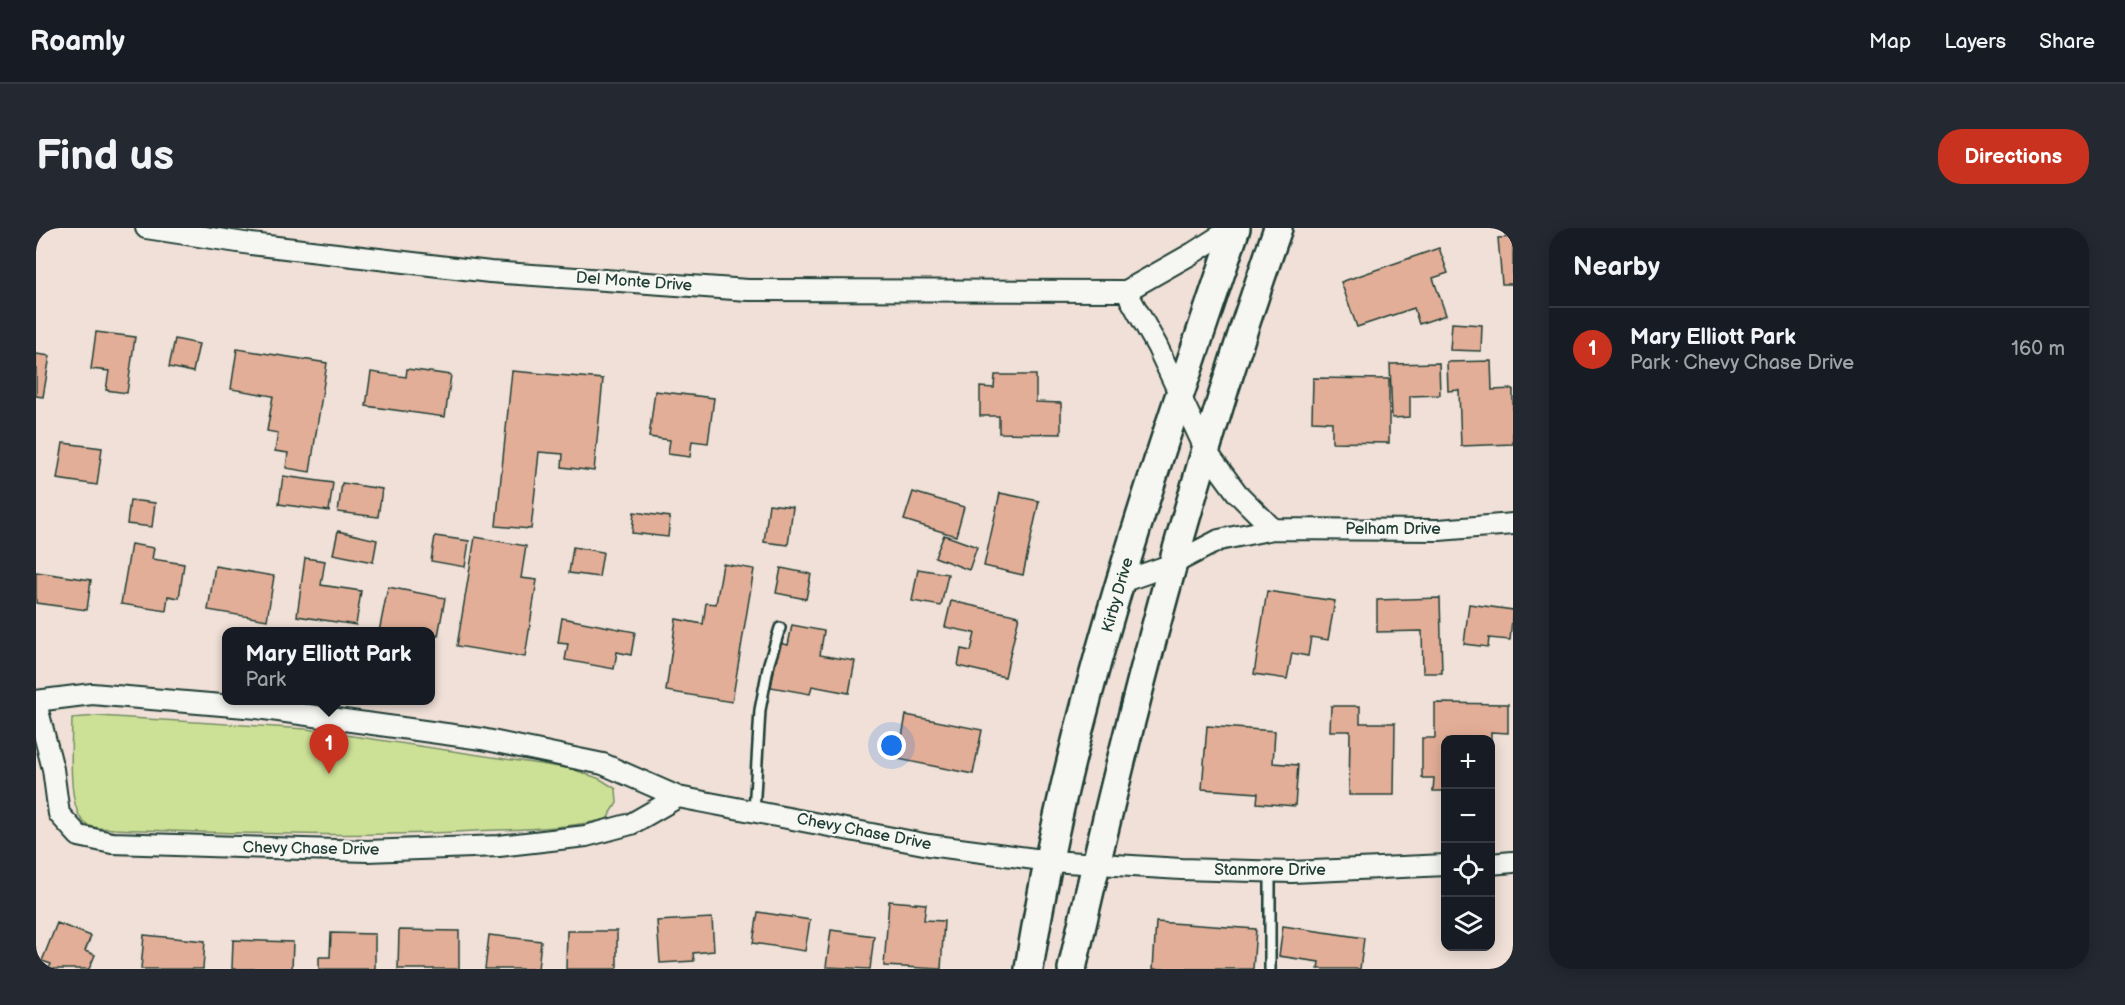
<!DOCTYPE html>
<meta charset="utf-8">
<style>
:root{--surface:#171b24;--page:#242831;--text:#f1f3f6;--muted:#9ea1a6;--line:#363941;--accent:#c8321e}
body{margin:0;font-family:"Balsamiq Sans",sans-serif;background:var(--page);color:var(--text)}
.controls{position:absolute;right:18px;bottom:18px;display:grid;overflow:hidden;border-radius:12px;box-shadow:0 3px 15px #0003}
.controls button{width:54px;height:54px;display:grid;place-items:center;padding:0;border:0;border-bottom:2px solid var(--line);background:var(--surface);color:var(--text);font:30px sans-serif}
.you{position:absolute;left:856px;top:518px;width:21px;height:21px;margin:-15px;border:4px solid #fff;border-radius:50%;background:#1a73e8;box-shadow:0 0 0 9px #1a73e833}
.badge{display:grid;place-items:center;width:39px;height:39px;border-radius:50%;background:var(--accent);color:#fff;font-size:20px;font-weight:700}
.pin{position:absolute;translate:-50% -50px;filter:drop-shadow(0 2px 3px #0008)}
.pin::after{content:'';position:absolute;top:32px;width:21px;height:18px;background:inherit;clip-path:polygon(0 0,100% 0,50% 100%)}
.popup{position:absolute;left:186px;top:399px;width:213px;height:78px;box-sizing:border-box;display:grid;place-content:center;border-radius:12px;background:var(--surface);filter:drop-shadow(0 2px 4px #0005);font-size:20px;white-space:nowrap;color:var(--muted)}
.popup b{font-size:22px;color:var(--text)}
.popup::after{content:'';position:absolute;left:50%;top:100%;margin-left:-12px;border:12px solid transparent;border-top-color:var(--surface)}
.list{margin:0;padding:0;list-style:none}
h2{display:flex;justify-content:space-between;align-items:center;height:78px;margin:0;padding:0 24px;font-size:26px}
h2 small{font-size:20px;font-weight:400;color:var(--muted)}
.list li{display:grid;grid-template-columns:39px 1fr auto;gap:18px;align-items:center;box-sizing:border-box;height:84px;padding:0 24px;border-top:2px solid var(--line)}
.list b{display:block;font-size:22px;white-space:nowrap}
.list p{margin:0;font-size:20px;white-space:nowrap;color:var(--muted)}
.list em{font-size:20px;font-style:normal;color:var(--muted)}
.icon{flex:none;width:33px;height:33px;fill:none;stroke:currentColor;stroke-width:2;stroke-linecap:round;stroke-linejoin:round}
.map{position:relative;flex:none;width:1477px;height:741px;overflow:hidden;border-radius:24px}
header{display:flex;align-items:center;gap:36px;box-sizing:border-box;height:84px;padding:0 30px;background:var(--surface);border-bottom:2px solid var(--line)}
header strong{font-size:28px}
nav{display:flex;gap:33px;margin-inline-start:auto;font-size:21px}
.intro{display:flex;align-items:center;justify-content:space-between;box-sizing:border-box;height:144px;padding:0 36px}
h1{margin:0;font-size:42px}
.button{padding:15px 27px;border-radius:24px;background:var(--accent);color:#fff;font-size:21px;font-weight:700}
main{display:flex;gap:36px;padding:0 36px}
aside{flex:1;background:var(--surface);border-radius:24px;box-shadow:0 3px 15px #0003}
.map>svg:first-child{display:block}
</style>
<header>
<strong>Roamly</strong>
<nav><a>Map</a><a>Layers</a><a>Share</a></nav>
</header>
<div class="intro"><h1>Find us</h1><a class="button">Directions</a></div>
<main>
<div class="map">
<svg width="1477" height="741" viewBox="0 0 1477 741">
<rect width="100%" height="100%" fill="#f0e0d7"/>
<filter id="ink" filterUnits="userSpaceOnUse"><feTurbulence type="fractalNoise" baseFrequency=".0167" numOctaves="2"/><feDisplacementMap in="SourceGraphic" scale="12" xChannelSelector="R" yChannelSelector="G"/><feConvolveMatrix kernelMatrix="1 2 1 2 8 2 1 2 1" color-interpolation-filters="sRGB"/></filter>
<g filter="url(#ink)">
<path fill="#cde196" stroke="#768f65" stroke-width="1.5" d="M62 488 270 501 536 541 564 551 580 561 581 575 571 591C528 601 483 601 439 603 319 610 198 605 78 601 70 600 56 601 50 596 30 582 36 514 36 490Z"/>
<path fill="#e3ae97" stroke="#1f3d34" stroke-width="1.5" d="M1477 9V56H1466L1462 10Z
M1403 20 1412 45 1397 50 1410 87 1383 96 1378 80 1321 99 1305 54Z
M1416 95 1446 97 1445 123 1414 122Z
M60 104 99 109 91 165 70 162 73 143 55 141Z
M139 111 163 116 157 144 133 139Z
M201 121 291 135 274 244 250 240 252 225 239 223 242 205 231 203 237 168 195 161Z
M0 126 14 128 7 169 0 168Z
M1455 133 1456 162 1477 161V216L1425 218 1423 162 1412 163 1411 134Z
M1403 135 1404 167 1374 168V189L1356 190 1354 136Z
M371 141 415 147 409 189 330 178 335 144 370 149Z
M476 143 567 151 558 243 526 239 527 226 503 224 495 301 460 298Z
M959 147H1000V174L1025 175V206L963 205V188H944V159L958 160Z
M1277 150 1353 151V215L1296 214V194L1276 193Z
M619 163 678 170 672 215 656 213 654 229 632 226 634 212 613 209Z
M27 215 66 220 61 257 21 251Z
M247 248 297 255 293 283 243 276Z
M306 255 346 261 342 289 302 284Z
M877 264 928 279 920 308 868 292Z
M964 265 1003 273 987 347 948 338Z
M94 272 119 275 116 299 91 296Z
M733 276 757 279 752 317 728 314Z
M598 284 634 289 632 309 596 305Z
M302 303 341 312 337 334 297 326Z
M908 307 941 319 933 342 899 329Z
M399 308 433 313 429 339 395 333Z
M439 309 490 318 485 350 501 352 489 429 421 418Z
M95 316 118 320 116 331 148 336 143 370 132 368 130 383 85 376Z
M537 319 567 324 563 349 533 345Z
M269 330 289 333 285 357 325 363 320 397 261 388Z
M687 336 718 341 696 474 630 463 640 391 667 396 670 375 680 376Z
M179 338 238 348 231 392 172 382Z
M745 340 775 346 770 371 740 365Z
M882 341 912 346 905 378 876 373Z
M0 344 55 352 51 382 0 375Z
M352 359 409 370 402 408 395 406V404H343Z
M1231 363 1299 373 1292 412 1275 409 1272 428 1256 425 1251 451 1218 446Z
M1404 370 1406 445H1387L1386 403 1341 404V372Z
M915 373 983 388 969 449 922 438 925 421 935 423 939 405 909 399Z
M1433 376 1477 382 1474 412 1453 410 1452 419 1428 416Z
M526 390 599 404 595 427 581 424 578 441 529 432 532 416 522 415Z
M756 397 788 403 784 427 819 433 813 465 776 458 774 466 735 459 743 415 752 417Z
M1399 475 1472 476V505L1455 504 1454 549V512H1410V563H1397L1398 550H1386V510H1399Z
M1295 478H1324V495H1359L1358 567H1313L1314 503H1294Z
M870 487 946 502 937 546 862 531Z
M1171 498 1239 503 1237 535 1262 537 1259 578 1221 575 1222 565 1166 561Z
M853 673 890 676 888 692 908 693 905 741 848 738Z
M722 684 774 692 769 723 717 715Z
M676 690 678 723 657 725 658 733 624 735 621 693Z
M1120 694 1220 701 1217 741H1117Z
M21 695 55 708 49 723 59 727 53 741H13L15 736 6 733Z
M1247 698 1328 710 1324 741H1282L1283 734 1243 728Z
M363 702 423 703V741H362Z
M795 702 838 708 834 741 790 739Z
M531 703H581V741H530Z
M295 705 339 706V741H283V729H294Z
M108 707 169 713 167 741H105Z
M453 707 505 713 502 741H449Z
M197 712 257 714 256 741H196Z"/>
<g fill="none" stroke-linecap="round" stroke-linejoin="round">
<defs>
<path id="service" d="M718 584 724 482 733 435 744 400
M1234 741V643"/>
<path id="minor" d="M110 0 215 16 454 44 712 62 1090 63 1157 25 1196 0
M1090 63 1121 118 1170 223 1201 265 1237 301
M1085 354 1137 336 1183 312 1237 301 1403 302 1477 296
M0 473 56 466 221 480 446 511 567 536 642 569 893 617 1014 633 1145 641 1256 644 1410 637
M0 475 17 541 23 586 43 608 76 615 331 623 463 618 550 608 595 596 642 569
M1454 636 1477 634"/>
<path id="secondary" d="M993 741C1032 488 1118 242 1200 0
M1036 741C1092 491 1157 242 1242 0"/>
</defs>
<use href="#service" stroke="#1f3d34" stroke-width="14"/>
<use href="#minor" stroke="#1f3d34" stroke-width="24"/>
<use href="#secondary" stroke="#1f3d34" stroke-width="32"/>
<use href="#service" stroke="#f6f6f2" stroke-width="9"/>
<use href="#minor" stroke="#f6f6f2" stroke-width="20"/>
<use href="#secondary" stroke="#f6f6f2" stroke-width="27"/>
</g>
</g>
<g text-anchor="middle" dominant-baseline="central" stroke-width="4.5" stroke-linejoin="round" paint-order="stroke">
<g font-size="16" fill="#1f3d34" stroke="#f6f6f2">
<text transform="translate(598 54) rotate(4)">Del Monte Drive</text>
<text x="1357" y="301">Pelham Drive</text>
<text transform="translate(1082 367) rotate(-74)">Kirby Drive</text>
<text transform="translate(828 604) rotate(11)">Chevy Chase Drive</text>
<text transform="translate(275 621) rotate(1)">Chevy Chase Drive</text>
<text x="1234" y="642">Stanmore Drive</text>
</g>
</g>
</svg>
<div class="controls">
<button>+</button>
<button>−</button>
<button><svg class="icon" aria-label="locate" viewBox="0 0 24 24"><circle cx="12" cy="12" r="6"/><path d="M12 2v4M12 18v4M2 12h4M18 12h4"/></svg></button>
<button><svg class="icon" aria-label="layers" viewBox="0 0 24 24"><path d="M12 4l9 5-9 5-9-5zM3 14l9 5 9-5"/></svg></button>
</div>
<div class="you"></div>
<div class="pin badge" style="left:293px;top:546px">1</div>
<div class="popup"><b>Mary Elliott Park</b>Park</div>
</div>
<aside>
<h2>Nearby<small></small></h2>
<ul class="list">
<li><span class="badge">1</span><div><b>Mary Elliott Park</b><p>Park · Chevy Chase Drive</p></div><em>160 m</em></li>
</ul>
</aside>
</main>
